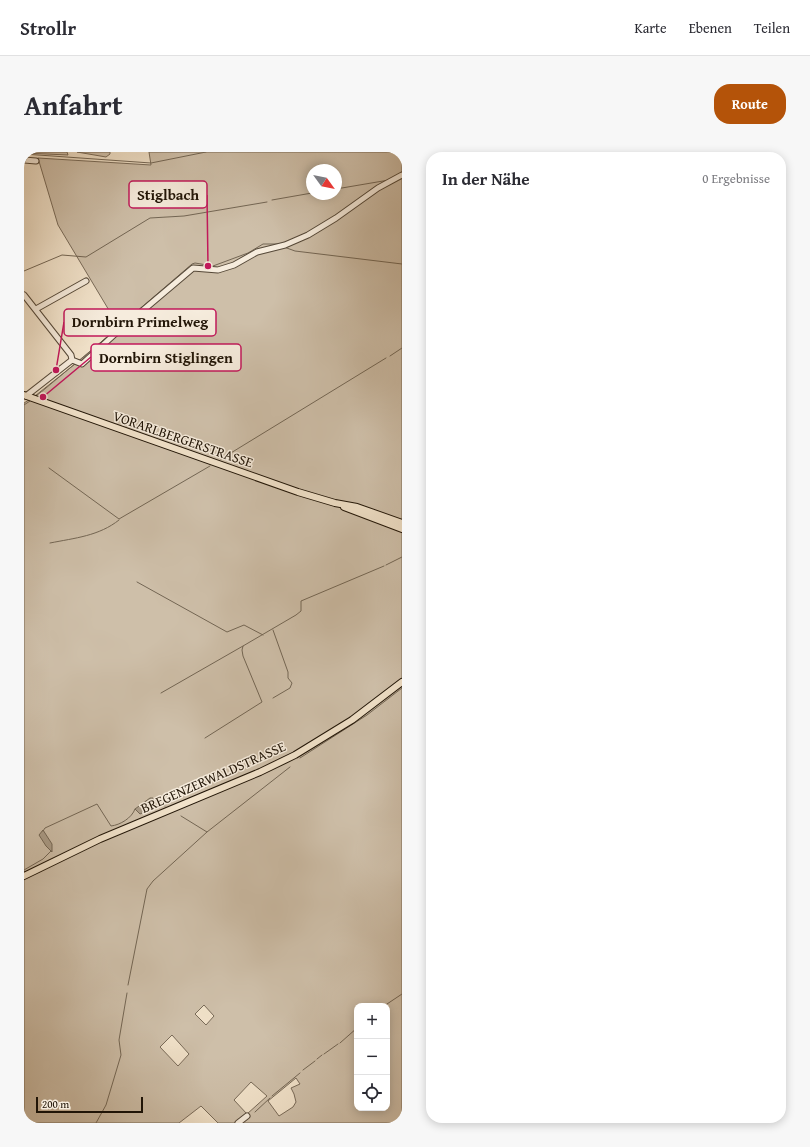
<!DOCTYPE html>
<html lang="de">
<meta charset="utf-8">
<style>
:root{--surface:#fff;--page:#f7f7f7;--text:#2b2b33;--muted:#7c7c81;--line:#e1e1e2;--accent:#b45309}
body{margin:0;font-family:"Gentium Book Plus",serif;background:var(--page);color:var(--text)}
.controls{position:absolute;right:12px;bottom:12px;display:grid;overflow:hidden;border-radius:8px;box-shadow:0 2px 10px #0003}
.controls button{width:36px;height:36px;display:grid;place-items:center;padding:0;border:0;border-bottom:1px solid var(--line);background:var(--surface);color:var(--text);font:20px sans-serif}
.compass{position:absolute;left:282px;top:12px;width:36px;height:36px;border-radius:50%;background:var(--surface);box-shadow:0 2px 10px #0003;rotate:123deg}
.scale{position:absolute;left:12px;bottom:10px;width:107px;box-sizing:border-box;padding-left:4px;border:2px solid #211507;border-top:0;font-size:11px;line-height:14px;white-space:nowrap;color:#211507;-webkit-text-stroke:3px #f6ecdd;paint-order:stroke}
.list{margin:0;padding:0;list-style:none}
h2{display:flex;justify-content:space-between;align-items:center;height:52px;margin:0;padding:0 16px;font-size:17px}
h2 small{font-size:13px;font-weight:400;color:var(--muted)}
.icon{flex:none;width:22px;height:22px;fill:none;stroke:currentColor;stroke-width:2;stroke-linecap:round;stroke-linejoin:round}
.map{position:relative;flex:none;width:378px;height:971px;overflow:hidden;border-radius:16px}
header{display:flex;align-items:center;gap:24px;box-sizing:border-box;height:56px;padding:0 20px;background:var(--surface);border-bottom:1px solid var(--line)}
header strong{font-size:19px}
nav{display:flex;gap:22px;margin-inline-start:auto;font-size:14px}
.intro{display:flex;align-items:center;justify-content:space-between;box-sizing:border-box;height:96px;padding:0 24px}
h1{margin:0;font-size:28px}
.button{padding:10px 18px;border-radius:16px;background:var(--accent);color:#fff;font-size:14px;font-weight:700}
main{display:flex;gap:24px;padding:0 24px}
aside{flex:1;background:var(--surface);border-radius:16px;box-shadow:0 2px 10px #0003}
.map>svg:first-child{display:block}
</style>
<header>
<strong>Strollr</strong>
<nav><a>Karte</a><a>Ebenen</a><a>Teilen</a></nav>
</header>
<div class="intro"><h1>Anfahrt</h1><a class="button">Route</a></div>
<main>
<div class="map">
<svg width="378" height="971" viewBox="0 0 378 971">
<rect width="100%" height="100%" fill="#f1e2ca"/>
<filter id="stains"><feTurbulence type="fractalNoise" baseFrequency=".005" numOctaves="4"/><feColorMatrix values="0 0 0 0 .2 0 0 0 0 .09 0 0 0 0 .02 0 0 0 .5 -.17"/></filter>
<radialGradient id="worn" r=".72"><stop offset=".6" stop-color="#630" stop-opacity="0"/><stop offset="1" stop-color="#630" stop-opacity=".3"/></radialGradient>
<path fill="#cebfa9" stroke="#786a58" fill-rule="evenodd" d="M0 0H43L44 3 0 1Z
M53 0H86V2L82 5Z
M125 0H378V971H194L177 954 155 971H0V251L16 241 95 175 34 73 14 6 127 13ZM288 18H312V42H288ZM180 853 190 864 182 873 171 862ZM333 854H363V956H333ZM148 883 165 902 154 914 136 895ZM272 926 276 932 267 936 270 942 272 950 269 955 255 964 244 949ZM227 930 243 944 223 962 210 948Z"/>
<path fill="#aa9c88" stroke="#736654" d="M126 646H129L130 656 116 662 111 657Z
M19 678 28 692V700L22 694 15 683Z"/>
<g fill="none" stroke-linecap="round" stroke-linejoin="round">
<path stroke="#736654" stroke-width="1" d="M0 2 127 11 182 0
M312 37 365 28
M248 48 288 41
M260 95 271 99 378 112
M0 119 38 103 62 105 126 66 160 64 243 50
M366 204 378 196
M55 209 168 112 171 111 189 114 224 101 239 92H254
M11 244 51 212
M0 253 6 249
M197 307 362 206
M25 316 95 367 186 314
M26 391C51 386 75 384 95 368
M362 413 378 405
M113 430 203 480 220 473 239 483
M137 541 219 494
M249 546 266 536 268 531 264 526V520L249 478
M181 586 238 550 219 504 218 498 219 494 272 463 277 459V449L360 414
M276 606 343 563 378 536
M129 647 141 654
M157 664 183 680 266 615
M19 679 21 676 73 652 87 674C96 673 108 666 111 657
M0 718 19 707 27 699
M104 833 123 737 129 729 183 680
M363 852 378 842
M316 891 333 876
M300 902 314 892
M293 907 298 903
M279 918 291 909
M248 944 276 921
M231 960 246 946
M72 971 82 953 97 903 95 888 103 841"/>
<defs>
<path id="minor" d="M0 8 12 9
M0 143 47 203 48 208
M12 157 62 129
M48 208 58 212 91 182 169 116 194 118 210 113 233 100 261 93 284 83 312 66 354 36 378 23
M2 244 48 208
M214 971 223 964"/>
<path id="major" d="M0 243 274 340 311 351 333 355 378 371
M320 355 378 377
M0 724 76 687 236 620 271 603 328 568 378 530"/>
</defs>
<use href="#minor" stroke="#554838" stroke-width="7"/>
<use href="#major" stroke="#211507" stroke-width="8"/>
<use href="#minor" stroke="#f6ecdd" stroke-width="5"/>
<use href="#major" stroke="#f1e2ca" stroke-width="6"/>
</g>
<g text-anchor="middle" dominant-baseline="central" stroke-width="3" stroke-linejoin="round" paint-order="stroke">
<g font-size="14" fill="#211507" stroke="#f6ecdd">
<text transform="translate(159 287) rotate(19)">VORARLBERGERSTRASSE</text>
<text transform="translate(189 625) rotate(-24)">BREGENZERWALDSTRASSE</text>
</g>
</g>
<path fill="none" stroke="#c2185b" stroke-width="1.5" d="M184 114L183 43M32 218L40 170M19 245L67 205"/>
<g fill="#c2185b" stroke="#f6ecdd" stroke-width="1.5">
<circle cx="184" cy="114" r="4"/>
<circle cx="32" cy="218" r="4"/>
<circle cx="19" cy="245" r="4"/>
</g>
<g fill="#f6ecdd" stroke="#c2185b" stroke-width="1.5">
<rect x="105" y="29" width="78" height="27" rx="4"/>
<rect x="40" y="157" width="152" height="27" rx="4"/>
<rect x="67" y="192" width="150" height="27" rx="4"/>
</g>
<g font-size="15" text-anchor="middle" font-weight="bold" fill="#211507">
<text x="144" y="48">Stiglbach</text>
<text x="116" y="175">Dornbirn Primelweg</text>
<text x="142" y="211">Dornbirn Stiglingen</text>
</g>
<rect width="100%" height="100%" filter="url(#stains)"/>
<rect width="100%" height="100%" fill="url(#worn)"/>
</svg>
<div class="controls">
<button>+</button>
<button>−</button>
<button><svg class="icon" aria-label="locate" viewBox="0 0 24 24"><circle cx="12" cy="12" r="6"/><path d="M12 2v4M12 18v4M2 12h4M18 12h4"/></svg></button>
</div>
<svg class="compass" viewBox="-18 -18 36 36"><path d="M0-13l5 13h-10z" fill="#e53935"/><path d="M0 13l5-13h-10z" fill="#7c7c81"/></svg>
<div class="scale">200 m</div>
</div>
<aside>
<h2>In der Nähe<small>0 Ergebnisse</small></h2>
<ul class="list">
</ul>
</aside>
</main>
